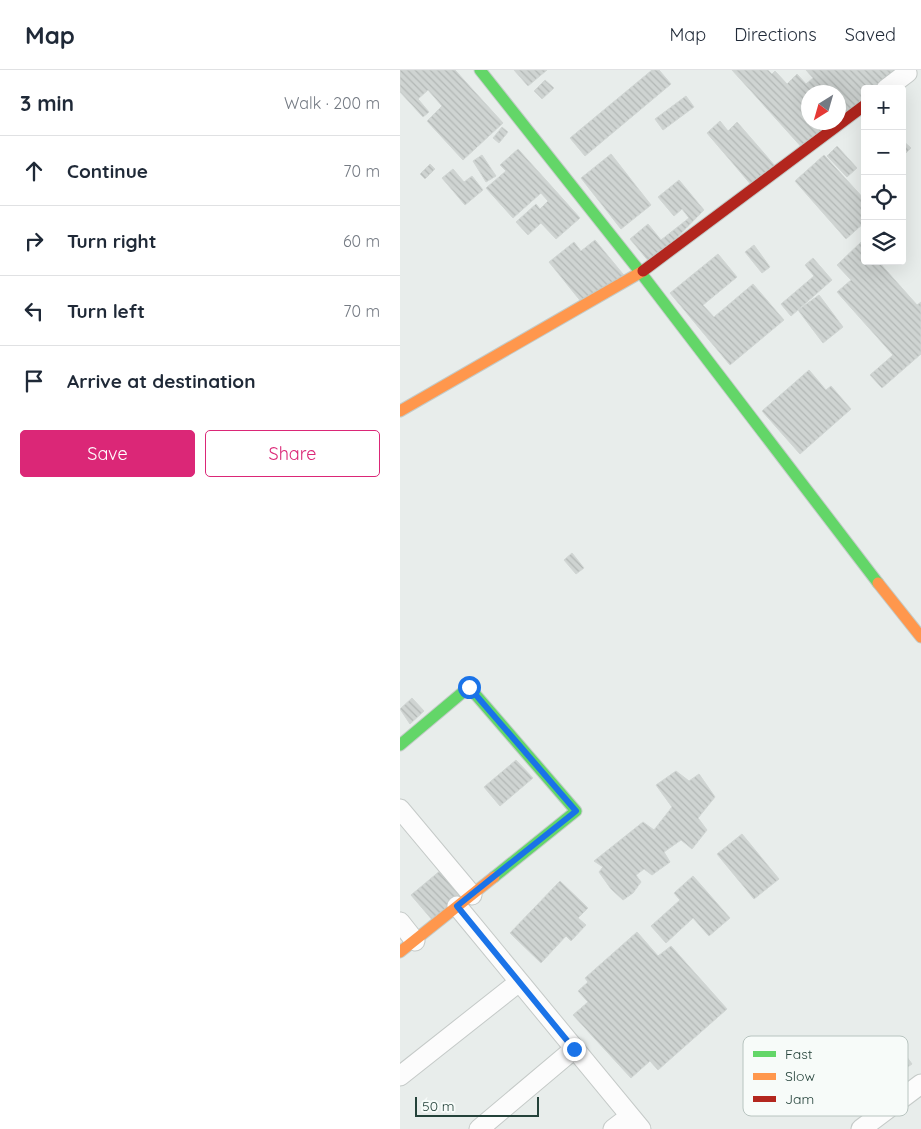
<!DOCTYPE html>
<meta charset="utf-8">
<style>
:root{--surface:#fff;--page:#f2f2f3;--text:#1f2937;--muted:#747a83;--line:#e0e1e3;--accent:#db2777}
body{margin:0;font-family:Quicksand,sans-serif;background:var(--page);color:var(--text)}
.controls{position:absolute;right:15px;top:15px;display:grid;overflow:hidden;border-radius:5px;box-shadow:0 5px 20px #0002}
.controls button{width:45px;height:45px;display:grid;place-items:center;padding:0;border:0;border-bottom:1px solid var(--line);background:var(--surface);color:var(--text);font:25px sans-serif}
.compass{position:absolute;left:401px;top:15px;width:45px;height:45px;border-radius:50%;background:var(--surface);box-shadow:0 5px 20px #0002;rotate:217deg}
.scale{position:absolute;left:15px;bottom:12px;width:124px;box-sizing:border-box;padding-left:5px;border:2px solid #24423a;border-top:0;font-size:14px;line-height:18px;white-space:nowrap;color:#24423a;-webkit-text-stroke:4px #f7fbf9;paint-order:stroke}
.stop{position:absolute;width:15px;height:15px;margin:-11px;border:4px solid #1a73e8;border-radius:50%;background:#fff}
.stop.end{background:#1a73e8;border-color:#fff;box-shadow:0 1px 5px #0008}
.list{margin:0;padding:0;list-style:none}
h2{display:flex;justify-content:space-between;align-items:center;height:65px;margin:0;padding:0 20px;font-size:21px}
h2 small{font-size:16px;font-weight:400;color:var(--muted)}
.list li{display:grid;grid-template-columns:32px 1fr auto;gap:15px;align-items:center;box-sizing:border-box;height:70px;padding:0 20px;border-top:1px solid var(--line)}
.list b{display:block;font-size:19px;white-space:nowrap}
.list em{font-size:16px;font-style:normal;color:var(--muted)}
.actions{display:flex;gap:10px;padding:15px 20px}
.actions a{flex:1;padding:11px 0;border:1px solid var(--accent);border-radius:5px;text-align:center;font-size:18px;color:var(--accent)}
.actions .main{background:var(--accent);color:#fff}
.icon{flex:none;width:28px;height:28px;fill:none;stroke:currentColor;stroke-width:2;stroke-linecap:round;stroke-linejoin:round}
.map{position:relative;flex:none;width:521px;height:1059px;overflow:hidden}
header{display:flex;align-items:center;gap:30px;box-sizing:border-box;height:70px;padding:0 25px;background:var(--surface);border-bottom:1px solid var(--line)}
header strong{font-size:24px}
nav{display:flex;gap:28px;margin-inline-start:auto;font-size:18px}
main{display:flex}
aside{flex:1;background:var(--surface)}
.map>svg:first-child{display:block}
</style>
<header>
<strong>Map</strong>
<nav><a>Map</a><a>Directions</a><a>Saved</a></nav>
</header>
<main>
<aside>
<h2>3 min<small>Walk · 200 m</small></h2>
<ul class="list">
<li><svg class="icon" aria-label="ahead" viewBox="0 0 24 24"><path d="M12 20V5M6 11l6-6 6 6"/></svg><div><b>Continue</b></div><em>70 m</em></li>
<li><svg class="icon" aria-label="right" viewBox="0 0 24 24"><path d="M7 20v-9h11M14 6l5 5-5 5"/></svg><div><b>Turn right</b></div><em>60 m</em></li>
<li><svg class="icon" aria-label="left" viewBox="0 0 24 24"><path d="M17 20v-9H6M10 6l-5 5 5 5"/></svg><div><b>Turn left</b></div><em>70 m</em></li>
<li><svg class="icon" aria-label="arrive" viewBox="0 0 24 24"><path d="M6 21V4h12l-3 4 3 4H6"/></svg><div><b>Arrive at destination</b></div></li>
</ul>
<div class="actions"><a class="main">Save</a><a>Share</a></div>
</aside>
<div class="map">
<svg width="521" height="1059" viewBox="0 0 521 1059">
<defs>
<pattern id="building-back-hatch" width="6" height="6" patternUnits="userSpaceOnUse" patternTransform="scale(1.25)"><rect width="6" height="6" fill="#cfd4d2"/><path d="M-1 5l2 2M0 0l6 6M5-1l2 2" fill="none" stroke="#b2b7b5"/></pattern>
</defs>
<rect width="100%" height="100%" fill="#e8edeb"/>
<path fill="url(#building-back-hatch)" stroke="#d1d6d4" d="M0 0H55L103 53 63 90 27 51 42 36 28 20 18 29 29 42 23 47 0 22Z
M114 0H147L128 16Z
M252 0H259L271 14 185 86 170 68Z
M332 0H368L372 4 375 1 387 14 397 4 406 14 413 8 406 0H497L474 19H465V27L438 50V22H408V52H436L405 81Z
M145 10 154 18 142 29 134 21Z
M286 26 294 37 263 60 255 49Z
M320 51 328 61 337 52 376 97 353 117 307 63Z
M102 57 108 62 99 73 93 68Z
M502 70 511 78 502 87Z
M437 76 457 98 447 107 427 86Z
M118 79 180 148 156 169 141 153 128 165 116 152 136 134 140 139 148 131 141 123 113 148 86 118 106 101 100 95Z
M211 84 251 135 221 159 181 108Z
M82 85 96 106 86 112 73 91Z
M424 85 465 130V152L446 169 395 111Z
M30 94 35 99 25 109 20 104Z
M53 99 64 112 72 106 83 120 65 135 42 108Z
M279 110 304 140 251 194 230 169 248 154 261 170 289 148 282 139 274 146 258 127Z
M195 170 227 209 187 239 149 192 174 172 181 181Z
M461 172 465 176V191H478L517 235 521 232V284L482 318 470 305 493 285 437 222 451 210 437 195Z
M354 175 370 197 362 203 345 182Z
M318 184 337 207 303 235 314 247 353 214 384 250 330 295 270 223Z
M413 188 432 210 391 246 381 234 414 206 405 195Z
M419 225 443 257 423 273 398 240Z
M409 300 426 320 431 316 451 339 400 384 362 341Z
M172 483 184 498 176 504 164 490Z
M12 628 24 641 10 654 0 639Z
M116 690 133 708 100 736 84 717Z
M276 701 289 711 299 704 315 727 298 748 307 760 292 779 281 770 264 782 270 792 252 805 244 799 236 805 241 812 233 823 223 830 211 819 199 802 203 797 194 791 243 752 254 760 272 737 256 715Z
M342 764 379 809 354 829 317 784Z
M41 800 63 827 34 852 11 825Z
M293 806 330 848 309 866 293 848 266 873 251 856 280 830 274 823Z
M160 811 188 838 178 848 186 855 171 871 166 866 141 893 110 863Z
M237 862 258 886 271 876 327 939 258 1000 250 991 231 1008 173 945 188 932 178 921 188 912 185 908Z
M498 975 512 994 494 1006 481 987Z"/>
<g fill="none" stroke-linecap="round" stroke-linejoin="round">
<defs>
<path id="street" d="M486 19 507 3 506 0
M0 739 72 825
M57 836 241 1059
M0 852 15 871
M0 1006 119 912
M79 1059 174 979
M213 1059 230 1046
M461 1059 521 1014"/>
<path id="fast" d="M80 0 241 203 478 513
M0 675 69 617 176 741 94 807"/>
<path id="slow" d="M0 341 243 201
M478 513 521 567
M0 882 94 807"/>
<path id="jam" d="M243 201 465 35"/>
</defs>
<use href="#street" stroke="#c5cac8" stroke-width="21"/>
<use href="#fast" stroke="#c3cbc8" stroke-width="13"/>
<use href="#slow" stroke="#c3cbc8" stroke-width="13"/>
<use href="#jam" stroke="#c3cbc8" stroke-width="13"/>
<use href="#street" stroke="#fcfcfc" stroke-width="19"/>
<use href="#fast" stroke="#63d668" stroke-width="11"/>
<use href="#slow" stroke="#ff974d" stroke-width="11"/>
<use href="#jam" stroke="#b3261e" stroke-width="11"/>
</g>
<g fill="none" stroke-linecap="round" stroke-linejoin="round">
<path stroke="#1a73e8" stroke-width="6" d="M69 617 176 741 57 836 174 979"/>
</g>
<rect x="343" y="966" width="165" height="80" rx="8" fill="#f7fbf9" stroke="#b8c4c0" stroke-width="1"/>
<rect x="353" y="981" width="23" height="6" fill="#63d668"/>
<rect x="353" y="1003" width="23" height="7" fill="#ff974d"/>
<rect x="353" y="1026" width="23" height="6" fill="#b3261e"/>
<g font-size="14" fill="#24423a">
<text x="385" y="989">Fast</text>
<text x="385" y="1011">Slow</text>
<text x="385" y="1034">Jam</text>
</g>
</svg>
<div class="controls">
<button>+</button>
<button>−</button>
<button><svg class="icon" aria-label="locate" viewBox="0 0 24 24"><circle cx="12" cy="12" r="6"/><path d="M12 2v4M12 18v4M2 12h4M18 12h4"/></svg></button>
<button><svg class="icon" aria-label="layers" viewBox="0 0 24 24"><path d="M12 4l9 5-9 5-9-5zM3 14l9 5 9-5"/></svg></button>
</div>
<svg class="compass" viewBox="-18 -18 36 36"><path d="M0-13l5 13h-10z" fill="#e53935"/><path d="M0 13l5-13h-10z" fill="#747a83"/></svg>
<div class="scale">50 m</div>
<div class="stop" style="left:69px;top:617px"></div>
<div class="stop end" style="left:174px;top:979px"></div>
</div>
</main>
